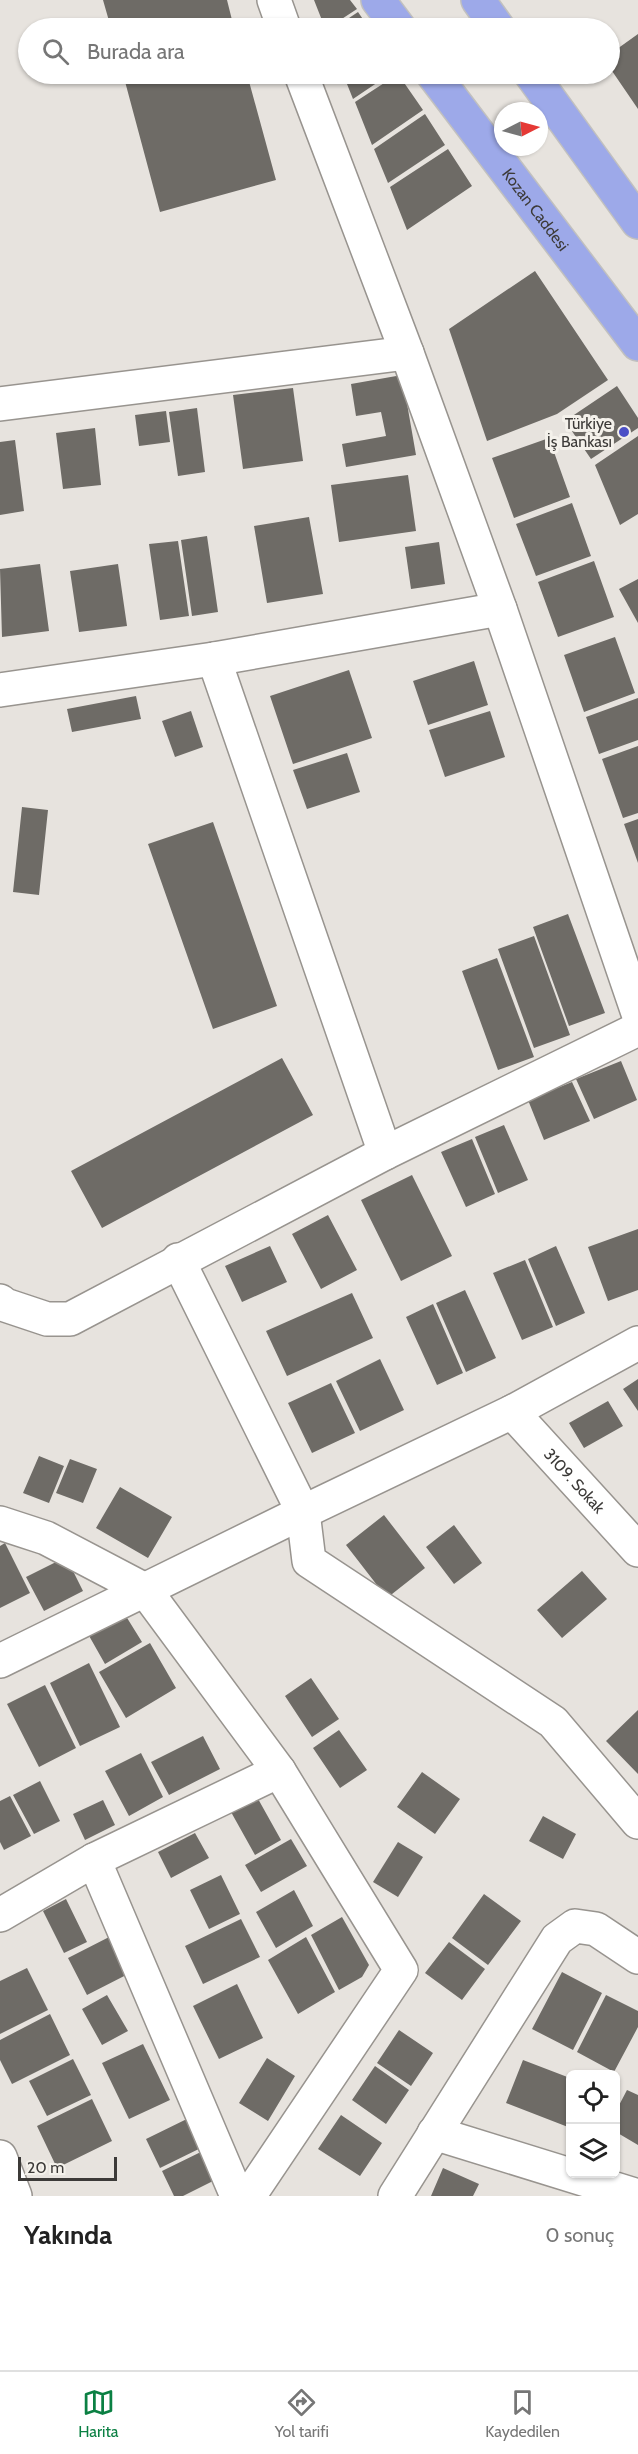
<!DOCTYPE html>
<html lang="tr">
<meta charset="utf-8">
<style>
:root{--surface:#fff;--page:#f2f2f2;--text:#222;--muted:#767676;--line:#e0e0e0;--accent:#0b8043}
body{margin:0;font-family:Cabin,sans-serif;background:var(--page);color:var(--text)}
.controls{position:absolute;right:18px;bottom:18px;display:grid;overflow:hidden;border-radius:9px;box-shadow:0 2px 4px #0004}
.controls button{width:54px;height:54px;display:grid;place-items:center;padding:0;border:0;border-bottom:2px solid var(--line);background:var(--surface);color:var(--text);font:30px sans-serif}
.compass{position:absolute;left:494px;top:102px;width:54px;height:54px;border-radius:50%;background:var(--surface);box-shadow:0 2px 4px #0004;rotate:84deg}
.scale{position:absolute;left:18px;bottom:15px;width:99px;box-sizing:border-box;padding-left:6px;border:3px solid #3c3a38;border-top:0;font-size:16px;line-height:21px;white-space:nowrap;color:#3c3a38;-webkit-text-stroke:4px #f4f1eb;paint-order:stroke}
.list{margin:0;padding:0;list-style:none}
h2{display:flex;justify-content:space-between;align-items:center;height:78px;margin:0;padding:0 24px;font-size:26px}
h2 small{font-size:20px;font-weight:400;color:var(--muted)}
.icon{flex:none;width:33px;height:33px;fill:none;stroke:currentColor;stroke-width:2;stroke-linecap:round;stroke-linejoin:round}
.map{position:relative;flex:none;width:638px;height:2196px;overflow:hidden}
.search{position:absolute;background:var(--surface);box-shadow:0 2px 4px #0004;left:18px;right:18px;top:18px;height:66px;display:flex;align-items:center;gap:15px;box-sizing:border-box;padding:0 21px;border-radius:33px;color:var(--muted);font-size:22px}
.sheet{height:174px;background:var(--surface)}
nav{display:flex;justify-content:space-around;align-items:center;box-sizing:border-box;height:84px;border-top:2px solid var(--line);background:var(--surface);font-size:16px;color:var(--muted)}
nav a{display:grid;justify-items:center;gap:3px}
nav .on{color:var(--accent)}
.map>svg:first-child{display:block}
</style>
<div class="map">
<svg width="638" height="2196" viewBox="0 0 638 2196">
<rect width="100%" height="100%" fill="#e7e3de"/>
<path fill="#6e6b66" d="M103 0H227L234 28H111Z
M314 0H350L357 9 328 28H325Z
M358 12 369 28H334Z
M638 34V109L610 68V54Z
M123 74H247L276 180 160 212Z
M343 74H390L353 99Z
M398 74 423 110 372 145 355 102Z
M425 114 445 145 388 183 374 149Z
M448 149 472 186 407 230 390 187Z
M535 271 608 380 557 414 487 441 449 329Z
M402 375 416 455 346 467 342 444 386 436 381 412 356 416 351 384Z
M617 386 638 418V428L591 459 565 421Z
M293 388 303 461 243 469 233 395Z
M197 408 205 472 178 476 169 412Z
M166 411 170 442 139 446 135 415Z
M95 428 101 485 63 489 56 433Z
M638 436V514L620 525 595 465Z
M549 438 570 497 514 518 492 458Z
M15 440 24 511 0 515V442Z
M408 475 416 531 339 542 331 485Z
M572 503 591 556 536 576 516 524Z
M309 517 323 594 267 603 254 526Z
M207 536 218 612 192 616 181 540Z
M178 541 189 616 160 620 149 544Z
M439 542 445 584 411 589 405 547Z
M594 561 614 617 558 637 538 582Z
M40 564 49 631 2 637 0 569Z
M118 564 127 626 79 632 70 571Z
M638 579V623L619 589Z
M615 637 635 693 584 712 564 655Z
M474 661 488 705 428 725 413 681Z
M349 670 372 738 293 764 270 696Z
M136 696 141 719 72 732 67 709Z
M638 698V740L599 754 586 717Z
M191 711 203 747 175 757 162 721Z
M490 711 505 757 445 777 429 730Z
M638 746V813L623 818 602 759Z
M347 753 360 792 307 809 293 770Z
M22 807 48 810 39 895 13 892Z
M638 819V863L624 824Z
M213 822 277 1006 213 1029 148 844Z
M568 914 605 1013 569 1026 533 927Z
M534 936 570 1035 534 1048 498 949Z
M497 958 534 1057 498 1070 462 971Z
M282 1058 313 1115 102 1228 71 1171Z
M621 1061 637 1100 594 1119 576 1079Z
M572 1082 590 1121 544 1140 528 1100Z
M504 1125 528 1180 498 1193 475 1137Z
M472 1139 495 1194 466 1207 441 1152Z
M412 1175 452 1256 401 1281 361 1200Z
M328 1215 357 1270 321 1289 292 1234Z
M638 1229V1290L608 1301 588 1247Z
M270 1246 287 1282 242 1302 225 1266Z
M556 1246 585 1313 556 1326 528 1259Z
M525 1260 553 1327 522 1340 493 1273Z
M465 1290 496 1358 466 1372 436 1303Z
M352 1293 373 1338 287 1376 266 1331Z
M433 1304 463 1373 437 1385 406 1317Z
M380 1359 404 1410 360 1431 336 1381Z
M638 1379V1411L623 1389Z
M331 1383 355 1433 312 1453 288 1403Z
M608 1401 623 1426 584 1448 569 1423Z
M39 1456 64 1466 49 1503 23 1493Z
M70 1459 97 1469 83 1503 56 1493Z
M120 1487 172 1517 148 1558 96 1528Z
M384 1515 425 1568 387 1598 346 1545Z
M454 1525 482 1563 454 1584 426 1547Z
M5 1543 30 1593 0 1608V1546Z
M66 1557 83 1591 44 1611 26 1577Z
M582 1571 607 1599 562 1638 537 1610Z
M124 1613 142 1642 105 1664 88 1634Z
M150 1643 176 1688 126 1718 99 1672Z
M89 1663 120 1727 80 1746 50 1683Z
M311 1678 339 1719 312 1737 285 1696Z
M45 1685 76 1748 39 1767 7 1704Z
M638 1710V1774L606 1741Z
M339 1730 367 1770 340 1788 313 1748Z
M203 1736 220 1769 169 1795 151 1762Z
M141 1753 163 1797 129 1816 105 1771Z
M422 1772 460 1799 435 1834 397 1807Z
M40 1781 60 1821 34 1834 13 1795Z
M10 1796 31 1836 4 1850 0 1842V1801Z
M257 1797 281 1840 255 1855 231 1812Z
M103 1800 115 1825 85 1840 73 1814Z
M543 1816 576 1834 563 1859 529 1841Z
M195 1833 209 1858 171 1878 158 1852Z
M291 1839 307 1866 261 1892 245 1865Z
M398 1842 423 1857 398 1897 373 1882Z
M221 1875 240 1914 209 1929 190 1890Z
M294 1890 313 1926 276 1948 256 1912Z
M484 1894 521 1921 488 1965 452 1938Z
M66 1899 87 1942 64 1953 43 1911Z
M342 1917 369 1965 362 1977 339 1990 311 1935Z
M241 1919 260 1957 203 1984 185 1946Z
M115 1934 134 1971 87 1995 68 1958Z
M306 1937 335 1992 298 2014 268 1960Z
M449 1942 485 1969 462 2000 425 1973Z
M27 1968 48 2010 0 2034V1981Z
M562 1972 602 1993 573 2050 532 2029Z
M237 1984 263 2038 219 2059 193 2006Z
M107 1995 128 2031 102 2045 82 2009Z
M606 1995 638 2011V2027L614 2072 577 2052Z
M50 2014 70 2055 12 2084 0 2060V2040Z
M399 2030 433 2053 411 2086 377 2063Z
M143 2044 170 2100 129 2119 102 2063Z
M267 2058 295 2076 268 2121 239 2103Z
M73 2059 91 2095 47 2116 29 2081Z
M523 2060 570 2078V2119L568 2127 506 2103Z
M375 2066 409 2090 386 2124 352 2100Z
M627 2090 638 2095V2145L616 2132V2111Z
M92 2099 112 2141 57 2168 37 2126Z
M195 2115 209 2144 160 2168 146 2139Z
M341 2115 382 2143 360 2176 318 2149Z
M211 2147 225 2175 183 2196H174L162 2171Z
M443 2168 479 2184 473 2196H431Z"/>
<g fill="none" stroke-linecap="round" stroke-linejoin="round">
<defs>
<g id="minor">
<path d="M274 0 284 28"/>
<path d="M301 74 407 353 500 609 638 1013"/>
<path d="M0 404 407 353"/>
<path d="M214 659 385 1153"/>
<path d="M0 690 214 659 500 609"/>
<path d="M178 1260 303 1512 309 1561 553 1722 638 1822"/>
<path d="M0 1301 5 1305 47 1319H70L385 1153 638 1029"/>
<path id="s1" d="M512 1412 638 1550"/>
<path d="M0 1523 46 1538 145 1590 279 1771 401 1970 249 2196"/>
<path d="M0 1661 303 1512 512 1412 638 1343"/>
<path d="M94 1860 237 2196"/>
<path d="M0 1915 94 1860 279 1771"/>
<path d="M434 2133 638 2196"/>
<path d="M0 2157 15 2196"/>
<path d="M395 2196 557 1939 575 1926 596 1929 638 1957"/>
</g>
<g id="highway">
<path d="M378 0 399 28"/>
<path d="M478 0 498 28"/>
<path id="s2" d="M433 74 638 344"/>
<path d="M531 74 638 222"/>
</g>
</defs>
<use href="#minor" stroke="#98948f" stroke-width="36"/>
<use href="#highway" stroke="#c1c0bf" stroke-width="36"/>
<use href="#minor" stroke="#fff" stroke-width="33"/>
<use href="#highway" stroke="#9da9e9" stroke-width="33"/>
</g>
<circle fill="#4c50c6" stroke="#f4f1eb" stroke-width="2" cx="624" cy="432" r="6"/>
<g text-anchor="middle" dominant-baseline="central" stroke-width="6" stroke-linejoin="round" paint-order="stroke">
<g font-size="16" fill="#3c3a38" stroke="#f4f1eb">
<text stroke="none"><textPath href="#s2" startOffset="170">Kozan Caddesi</textPath></text>
<text stroke="none"><textPath href="#s1" startOffset="93">3109. Sokak</textPath></text>
</g>
<g font-size="16" fill="#3c3a38" stroke="#f4f1eb" text-anchor="end">
<text x="612" y="423">Türkiye<tspan x="612" dy="18">İş Bankası</tspan></text>
</g>
</g>
</svg>
<div class="controls">
<button><svg class="icon" aria-label="locate" viewBox="0 0 24 24"><circle cx="12" cy="12" r="6"/><path d="M12 2v4M12 18v4M2 12h4M18 12h4"/></svg></button>
<button><svg class="icon" aria-label="layers" viewBox="0 0 24 24"><path d="M12 4l9 5-9 5-9-5zM3 14l9 5 9-5"/></svg></button>
</div>
<svg class="compass" viewBox="-18 -18 36 36"><path d="M0-13l5 13h-10z" fill="#e53935"/><path d="M0 13l5-13h-10z" fill="#767676"/></svg>
<div class="scale">20 m</div>
<div class="search"><svg class="icon" aria-label="search" viewBox="0 0 24 24"><circle cx="10" cy="10" r="6"/><path d="M15 15l6 6"/></svg>Burada ara</div>
</div>
<section class="sheet">
<h2>Yakında<small>0 sonuç</small></h2>
<ul class="list">
</ul>
</section>
<nav>
<a class="on"><svg class="icon" aria-label="map" viewBox="0 0 24 24"><path d="M3 6l6-2 6 2 6-2v14l-6 2-6-2-6 2zM9 4v14M15 6v14"/></svg>Harita</a>
<a><svg class="icon" aria-label="directions" viewBox="0 0 24 24"><path d="M12 3l9 9-9 9-9-9zM9 14v-3h6M13 9l2 2-2 2"/></svg>Yol tarifi</a>
<a><svg class="icon" aria-label="saved" viewBox="0 0 24 24"><path d="M7 4h10v16l-5-4-5 4z"/></svg>Kaydedilen</a>
</nav>
